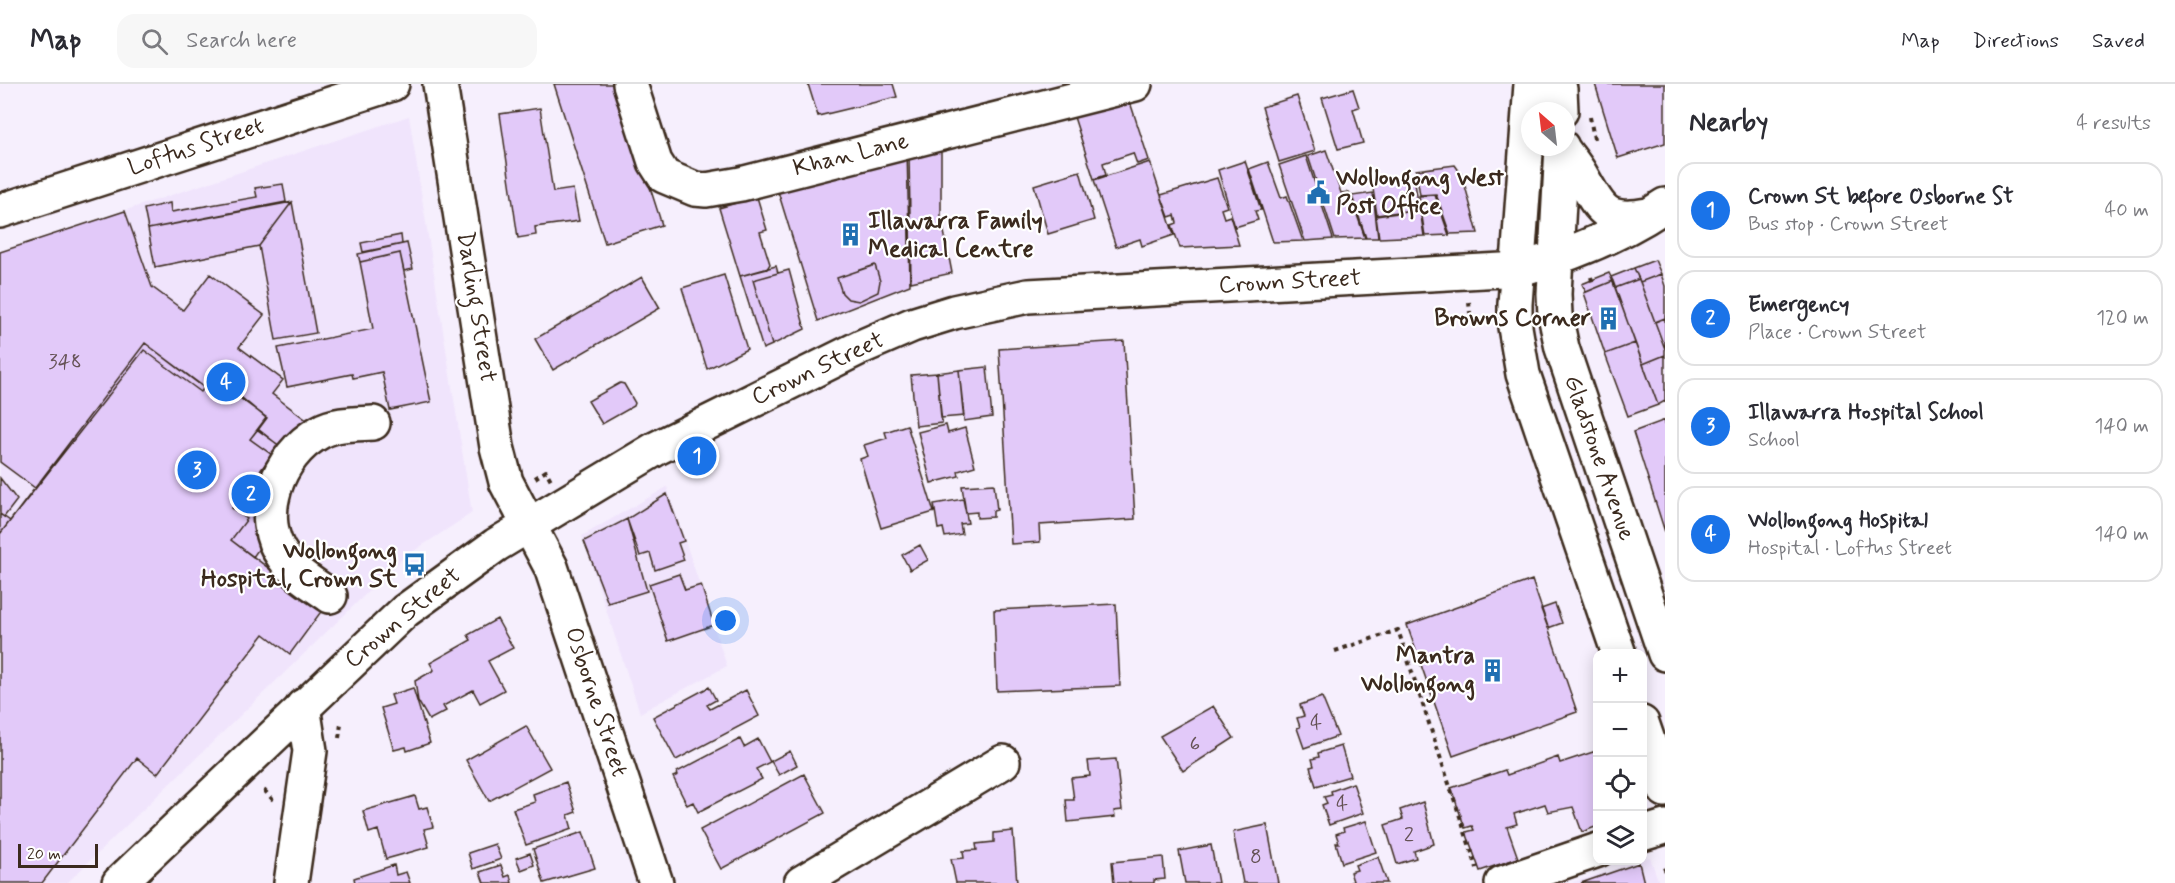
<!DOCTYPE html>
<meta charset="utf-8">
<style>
:root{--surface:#fff;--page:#f7f7f7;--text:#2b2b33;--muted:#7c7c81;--line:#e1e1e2;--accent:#1a73e8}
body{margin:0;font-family:Mynerve,sans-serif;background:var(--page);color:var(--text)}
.controls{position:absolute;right:18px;bottom:18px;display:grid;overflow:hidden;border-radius:12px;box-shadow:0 3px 15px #0003}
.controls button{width:54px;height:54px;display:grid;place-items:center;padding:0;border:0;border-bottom:2px solid var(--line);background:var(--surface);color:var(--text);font:30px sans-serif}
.compass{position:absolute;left:1521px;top:18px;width:54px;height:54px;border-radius:50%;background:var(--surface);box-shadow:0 3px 15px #0003;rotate:332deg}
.scale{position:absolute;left:18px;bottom:15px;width:80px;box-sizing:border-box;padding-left:6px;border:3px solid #3b2a1e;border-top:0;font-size:16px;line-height:21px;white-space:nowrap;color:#3b2a1e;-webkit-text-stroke:4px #fff;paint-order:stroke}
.you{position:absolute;left:726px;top:537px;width:21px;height:21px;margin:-15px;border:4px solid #fff;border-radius:50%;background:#1a73e8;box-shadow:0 0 0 9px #1a73e833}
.badge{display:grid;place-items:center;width:39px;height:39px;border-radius:50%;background:var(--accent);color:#fff;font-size:20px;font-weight:700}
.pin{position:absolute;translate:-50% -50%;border:3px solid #fff;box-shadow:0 2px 6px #0006}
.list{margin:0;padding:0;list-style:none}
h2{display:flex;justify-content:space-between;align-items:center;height:78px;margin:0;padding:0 24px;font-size:26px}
h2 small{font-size:20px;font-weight:400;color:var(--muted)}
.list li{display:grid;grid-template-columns:39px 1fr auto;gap:18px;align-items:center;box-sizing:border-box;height:96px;margin:0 12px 12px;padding:0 12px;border:2px solid var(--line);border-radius:18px}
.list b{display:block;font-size:22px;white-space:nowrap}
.list p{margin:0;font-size:20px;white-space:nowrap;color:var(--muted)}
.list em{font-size:20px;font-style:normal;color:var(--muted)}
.icon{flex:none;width:33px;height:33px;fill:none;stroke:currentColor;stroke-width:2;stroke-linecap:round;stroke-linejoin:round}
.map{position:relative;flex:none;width:1665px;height:799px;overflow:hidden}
header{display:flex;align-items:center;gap:36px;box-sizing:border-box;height:84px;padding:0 30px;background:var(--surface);border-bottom:2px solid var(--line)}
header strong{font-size:28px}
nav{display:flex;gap:33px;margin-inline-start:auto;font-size:21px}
.search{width:420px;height:54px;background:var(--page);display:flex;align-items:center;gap:15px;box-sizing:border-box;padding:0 21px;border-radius:18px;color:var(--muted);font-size:22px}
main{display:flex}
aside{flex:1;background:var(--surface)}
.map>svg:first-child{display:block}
</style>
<header>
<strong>Map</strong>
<div class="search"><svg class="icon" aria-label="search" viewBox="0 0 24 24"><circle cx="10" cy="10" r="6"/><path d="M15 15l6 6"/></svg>Search here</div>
<nav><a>Map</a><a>Directions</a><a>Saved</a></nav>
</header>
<main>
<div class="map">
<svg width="1665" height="799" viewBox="0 0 1665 799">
<rect width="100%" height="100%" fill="#f6effd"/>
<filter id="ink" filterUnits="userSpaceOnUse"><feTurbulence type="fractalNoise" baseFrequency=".0167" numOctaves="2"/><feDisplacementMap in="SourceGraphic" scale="12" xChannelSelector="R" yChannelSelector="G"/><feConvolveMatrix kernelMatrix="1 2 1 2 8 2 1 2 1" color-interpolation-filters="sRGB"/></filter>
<g filter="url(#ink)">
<path fill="#f0e4fc" d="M409 32 472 429 403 474 67 799H0V168Z
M667 403 727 582 640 629 582 452Z
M1650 773 1659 799H1572L1642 776Z"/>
<path fill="#e2c9f9" stroke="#3b2a1e" stroke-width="1.5" d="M554 0H617L662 141 605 159Z
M808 0H893L897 13 818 32Z
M1595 0H1665V59L1618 74Z
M1353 5 1359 23 1353 25 1363 59 1338 65 1322 14Z
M1297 12 1315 67 1279 78 1262 23Z
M1129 15 1149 76 1137 80 1133 69 1103 79 1106 91 1094 95 1074 33Z
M540 24 553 108 573 105 579 137 535 143 536 151 518 154 500 30Z
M907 65 910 201 818 237 776 101Z
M1326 66 1341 109 1349 108 1365 154 1335 155 1308 72Z
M941 68V132L952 189 911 198 909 69Z
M1306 72 1333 155 1305 157 1279 81Z
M1245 77 1261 126 1255 127 1258 136 1235 143 1218 86Z
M1150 78 1174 151 1142 162 1140 155 1116 163 1094 96Z
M1268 78 1281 114 1287 112 1303 157 1273 158 1249 85Z
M1455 81 1462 91 1478 149 1450 150 1436 110 1420 111 1416 86Z
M1080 87 1094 136 1048 150 1034 101Z
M1414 92 1419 125 1377 131 1372 98Z
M1217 94 1227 123 1221 125 1224 134 1230 132 1239 161 1180 164 1172 141 1177 139 1175 131 1169 133 1161 111Z
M283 100 286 118 148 145 144 125 170 119 171 128 257 113 255 104Z
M1373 109 1378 154H1366L1352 112Z
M1435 111 1449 151 1425 152 1419 112Z
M757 113 767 146 760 148 770 180 767 185 740 192 719 124Z
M292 118 259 162 155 183 148 145Z
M292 118 316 249 276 256 259 162Z
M1420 126 1424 152 1379 154 1376 132Z
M125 127 152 203 183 226 210 190 264 231 239 263 283 296 272 310 309 338 287 367 258 346 267 334 211 293 204 303 145 259 35 404 0 378V168Z
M401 151 402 160 363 168 361 159Z
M407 159 413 185 404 187 400 169 360 178 358 170Z
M400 169 431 318 390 326 382 288 353 294 352 290 287 303 278 264 373 245 360 178Z
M1655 176 1661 190 1640 198 1634 184Z
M875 181 880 197 878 208 859 217 848 215 842 209 837 194Z
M776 182 778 189 753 196 772 261 763 265 740 192Z
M1634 184 1639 195 1615 204 1611 193Z
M789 186 805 245 772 261 753 196Z
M1609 189 1613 197 1586 208 1582 200Z
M1661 190 1665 202V234L1655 238 1640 198Z
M724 191 747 265 707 285 682 204Z
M642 193 660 224 553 286 535 255Z
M1639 195 1665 265V271L1643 280 1615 204Z
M1613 197 1635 259 1605 270 1584 209Z
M1665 234V265L1655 238Z
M1124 257 1135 435 1039 441 1040 458 1011 460 999 265Z
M145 259 203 303 212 293 267 334 250 355 272 371 232 424 247 435 231 456 323 525 290 570 264 550 157 690 137 674 42 799H0V450Z
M1635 259 1658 321 1628 332 1605 270Z
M144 266 201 308 213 290 266 334 250 355 272 371 232 424 247 435 231 456 323 525 290 570 264 550 157 690 137 674 42 799H0V450Z
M1665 271V317L1658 321 1643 280Z
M987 283 992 333 964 337 959 286Z
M959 286 964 332 941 334 937 289Z
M937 289 942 339 916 342 911 291Z
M620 299 624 300 635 319 634 322 602 340 588 317Z
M1665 336V448L1633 348Z
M907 341 934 428 881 444 860 375 868 372 864 361 887 354 885 348Z
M946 341 948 349 965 344 975 382 958 387 959 392 931 399 918 348Z
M258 345 287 368 260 463 253 473 231 456 247 435 232 424 272 371 250 355Z
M0 394 17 416 4 433 0 430Z
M994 400 997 426 993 427V433L977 434V428L966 429 962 402Z
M667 410 684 457 678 459 684 476 655 486 650 469 640 472 627 435Z
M963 415 968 439 960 440 962 450 945 453 943 444 938 445 934 420Z
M0 430 10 437 0 450Z
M627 435 647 507 608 519 584 457Z
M920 461 928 476 910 486 902 471Z
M679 490 685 506 701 501 714 541 668 557 649 500Z
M1532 496 1577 628 1453 672 1407 541Z
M1116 520 1120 602 997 607 994 526Z
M1555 520 1562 539 1548 544 1541 525Z
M497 535 513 564 488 577 504 606 480 619 473 606 443 622 446 627 429 636 418 617 415 597 434 586 430 579 471 556 468 551Z
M709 603 716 616 707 621 710 625 746 606 759 632 676 676 653 633Z
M413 604 430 659 407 667 406 663 394 666 381 624 394 620 391 611Z
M1322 613 1338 652 1304 664 1297 644 1300 643 1297 634 1304 632 1300 621Z
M1213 622 1234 654 1183 687 1160 652Z
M526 642 550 684 489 717 466 676Z
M740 655 744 663 758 655 770 678 756 685 762 695 698 728 693 718 687 721 673 693 678 691 677 688Z
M1341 662 1350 692 1316 702 1310 683 1314 682 1312 675 1319 673 1318 669Z
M790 667 797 681 779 691 771 677Z
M1596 667 1598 742 1582 748 1573 723 1548 728 1545 720 1514 730 1517 740 1507 743 1518 774 1480 787 1466 748 1474 746 1472 742 1465 744 1451 704 1505 686 1507 691 1558 673 1560 679Z
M1116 675 1122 726 1114 727 1115 733 1068 738 1066 716H1074L1071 694 1090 692 1088 677Z
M804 690 825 729 721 785 700 746Z
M566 698 576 728 568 731 572 745 526 761 513 725 535 718 533 710Z
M1353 699 1363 729 1329 741 1322 721 1327 719 1324 713 1332 711 1331 707Z
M415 712 419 725 427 723 433 743 424 745 429 763 386 775 378 746 369 749 363 727Z
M1423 718 1434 760 1414 767 1416 774 1397 780 1385 741 1403 735 1400 726Z
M1366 737 1376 768 1342 779 1336 759H1339L1336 750 1344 747 1343 744Z
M1267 741 1278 799H1243L1233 748Z
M1013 747 1017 799H956L951 775 964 774 963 767 977 766 976 760 994 758V749Z
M583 748 595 784 544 799 533 765Z
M495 760 501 775 473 785 468 769Z
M1211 761 1218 799H1185L1179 767Z
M530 769 534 781 521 786 516 774Z
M1163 773 1165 795 1154 796V799H1114L1112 778Z
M1378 773 1387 799H1349L1353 797 1350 788 1357 786 1355 781Z
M1639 779 1644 799H1581Z
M394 781 396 791 406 788 410 799H355L354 794Z
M501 781 505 793 510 791 512 799H484L480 788Z"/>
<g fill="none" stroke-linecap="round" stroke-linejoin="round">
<defs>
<path id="minor" d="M440 0 497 363 506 398 551 483 656 799
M630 0 655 78 664 92 695 105 706 106 741 100 1135 0
M0 127 392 0
M330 512C315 501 295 490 284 474 254 434 277 371 320 348 336 339 355 340 373 339
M1642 750 1665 743
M291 799 310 667 303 622
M801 799 1003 678
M1502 799 1598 766"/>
<path id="major" d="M1531 0 1515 220V243L1523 290 1619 570
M1557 0 1560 5 1561 27
M1562 63 1554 210 1555 231 1562 264 1665 570
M1562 64C1568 73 1576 82 1581 91 1601 126 1604 139 1648 131
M1642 639 1665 706
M119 799 405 527 496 461 657 364 861 263 912 241 954 228 1028 212 1520 185C1570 171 1621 151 1665 121"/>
</defs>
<use href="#minor" stroke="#3b2a1e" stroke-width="38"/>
<use href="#major" stroke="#3b2a1e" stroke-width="38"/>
<path stroke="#3b2a1e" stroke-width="4" stroke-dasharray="4.5 4.5" stroke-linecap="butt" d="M1590 33 1594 55
M1591 193 1593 200
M1469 218 1470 229
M535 394 546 387 551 396
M1335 567 1398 546 1477 784
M339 654 341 640
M264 706 274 717
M1663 786 1665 785"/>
<use href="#minor" stroke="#fff" stroke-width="33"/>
<use href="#major" stroke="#fff" stroke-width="33"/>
</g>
</g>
<defs>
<symbol id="civic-bare" viewBox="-9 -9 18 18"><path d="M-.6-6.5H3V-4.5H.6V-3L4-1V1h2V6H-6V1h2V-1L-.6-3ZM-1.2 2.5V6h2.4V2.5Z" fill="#1f6fb2" stroke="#fff" stroke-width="2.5" paint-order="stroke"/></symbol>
<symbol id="building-bare" viewBox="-9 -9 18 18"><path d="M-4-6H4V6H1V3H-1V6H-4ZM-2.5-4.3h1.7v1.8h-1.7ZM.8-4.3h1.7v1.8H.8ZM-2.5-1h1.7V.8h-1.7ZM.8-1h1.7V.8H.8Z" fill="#1f6fb2" stroke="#fff" stroke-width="2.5" paint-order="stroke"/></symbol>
<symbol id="bus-bare" viewBox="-9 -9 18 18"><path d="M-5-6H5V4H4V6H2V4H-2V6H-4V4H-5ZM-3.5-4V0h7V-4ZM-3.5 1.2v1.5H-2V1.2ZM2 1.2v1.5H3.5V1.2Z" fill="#1f6fb2" stroke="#fff" stroke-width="2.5" paint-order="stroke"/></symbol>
</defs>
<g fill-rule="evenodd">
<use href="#civic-bare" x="1302" y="92" width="33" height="33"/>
<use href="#building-bare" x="834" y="134" width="33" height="33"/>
<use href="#building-bare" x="1592" y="218" width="33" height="33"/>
<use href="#bus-bare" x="398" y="464" width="33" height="33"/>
<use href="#building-bare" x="1476" y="570" width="33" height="33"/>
</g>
<g text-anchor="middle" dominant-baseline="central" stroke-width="4.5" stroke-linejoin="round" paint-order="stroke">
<g font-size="21" fill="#655255">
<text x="65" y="278">348</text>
<text x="1316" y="639">4</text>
<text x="1195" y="660">6</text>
<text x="1342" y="720">4</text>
<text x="1409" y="751">2</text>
<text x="1256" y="773">8</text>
</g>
<g font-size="24" fill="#3b2a1e" stroke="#fff">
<text transform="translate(196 63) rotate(-18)">Loftus Street</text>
<text transform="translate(851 71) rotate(-14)">Khan Lane</text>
<text transform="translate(1290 198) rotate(-3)">Crown Street</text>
<text transform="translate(476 223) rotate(81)">Darling Street</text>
<text transform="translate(818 285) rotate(-25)">Crown Street</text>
<text transform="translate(1599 374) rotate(71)">Gladstone Avenue</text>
<text transform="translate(403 534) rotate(-40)">Crown Street</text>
<text transform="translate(596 618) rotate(72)">Osborne Street</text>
</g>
<g font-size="24" font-weight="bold" fill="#3b2a1e" stroke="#fff" text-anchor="end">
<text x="1336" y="94" text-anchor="start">Wollongong West<tspan x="1336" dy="28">Post Office</tspan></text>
<text x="868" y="137" text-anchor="start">Illawarra Family<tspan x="868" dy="28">Medical Centre</tspan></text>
<text x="1591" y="234">Browns Corner</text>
<text x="397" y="467">Wollongong<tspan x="397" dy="28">Hospital, Crown St</tspan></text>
<text x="1475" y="572">Mantra<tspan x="1475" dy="28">Wollongong</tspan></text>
</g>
</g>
</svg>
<div class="controls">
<button>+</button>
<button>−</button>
<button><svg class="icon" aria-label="locate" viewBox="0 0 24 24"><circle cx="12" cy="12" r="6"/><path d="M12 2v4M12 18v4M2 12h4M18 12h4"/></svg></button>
<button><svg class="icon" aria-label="layers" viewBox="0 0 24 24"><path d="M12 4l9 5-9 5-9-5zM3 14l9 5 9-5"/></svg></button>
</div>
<svg class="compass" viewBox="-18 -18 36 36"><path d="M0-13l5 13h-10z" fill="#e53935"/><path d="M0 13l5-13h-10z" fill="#7c7c81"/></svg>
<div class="scale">20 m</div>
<div class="you"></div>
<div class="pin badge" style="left:697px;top:372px">1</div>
<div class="pin badge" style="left:251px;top:410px">2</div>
<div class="pin badge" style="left:197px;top:386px">3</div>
<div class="pin badge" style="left:226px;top:298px">4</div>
</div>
<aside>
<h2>Nearby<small>4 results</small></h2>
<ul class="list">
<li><span class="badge">1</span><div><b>Crown St before Osborne St</b><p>Bus stop · Crown Street</p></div><em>40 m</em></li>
<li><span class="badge">2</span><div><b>Emergency</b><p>Place · Crown Street</p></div><em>120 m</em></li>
<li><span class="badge">3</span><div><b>Illawarra Hospital School</b><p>School</p></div><em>140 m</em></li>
<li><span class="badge">4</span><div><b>Wollongong Hospital</b><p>Hospital · Loftus Street</p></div><em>140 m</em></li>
</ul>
</aside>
</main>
